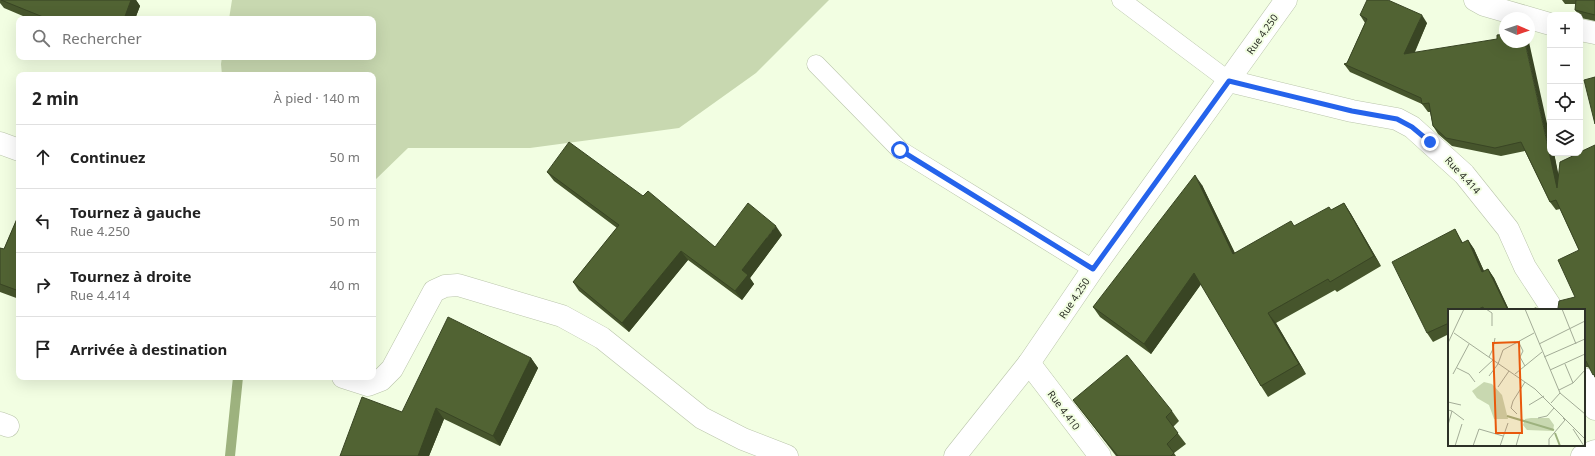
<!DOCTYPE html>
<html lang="fr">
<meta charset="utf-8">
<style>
:root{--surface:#fff;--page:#f2f2f2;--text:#222;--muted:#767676;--line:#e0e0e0}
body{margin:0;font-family:"Noto Sans",sans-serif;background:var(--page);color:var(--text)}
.controls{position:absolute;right:12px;top:12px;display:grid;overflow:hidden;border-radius:8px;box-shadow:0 4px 16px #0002}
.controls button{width:36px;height:36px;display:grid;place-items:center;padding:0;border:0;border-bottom:1px solid var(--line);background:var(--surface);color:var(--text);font:20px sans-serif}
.compass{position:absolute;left:1499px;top:12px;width:36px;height:36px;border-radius:50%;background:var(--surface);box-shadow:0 4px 16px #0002;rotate:92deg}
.stop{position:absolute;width:12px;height:12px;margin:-9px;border:3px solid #2563eb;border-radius:50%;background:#fff}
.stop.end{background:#2563eb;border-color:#fff;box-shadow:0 1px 4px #0008}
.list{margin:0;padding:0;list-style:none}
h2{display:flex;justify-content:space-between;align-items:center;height:52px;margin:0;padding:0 16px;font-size:17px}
h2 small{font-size:13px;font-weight:400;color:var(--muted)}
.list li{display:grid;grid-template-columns:26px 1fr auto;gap:12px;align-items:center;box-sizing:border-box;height:64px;padding:0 16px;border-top:1px solid var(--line)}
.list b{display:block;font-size:15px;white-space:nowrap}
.list p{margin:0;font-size:13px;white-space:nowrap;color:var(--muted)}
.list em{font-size:13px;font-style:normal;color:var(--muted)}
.icon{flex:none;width:22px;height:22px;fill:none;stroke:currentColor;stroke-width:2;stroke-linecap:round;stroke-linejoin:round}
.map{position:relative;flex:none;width:1595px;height:456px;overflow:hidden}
.search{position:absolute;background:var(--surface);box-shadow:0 4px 16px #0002;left:16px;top:16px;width:360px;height:44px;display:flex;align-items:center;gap:10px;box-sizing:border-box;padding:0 14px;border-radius:8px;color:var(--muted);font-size:15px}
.panel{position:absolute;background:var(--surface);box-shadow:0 4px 16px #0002;left:16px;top:72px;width:360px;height:308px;border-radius:8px}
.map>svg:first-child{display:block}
</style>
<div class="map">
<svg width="1595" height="456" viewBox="0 0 1595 456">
<rect width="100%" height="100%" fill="#f2fee2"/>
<path fill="#c8d8b0" d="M232 0H829L756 73 679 128 530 148H408L373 182V75H222L221 64 222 57H373V19H229Z"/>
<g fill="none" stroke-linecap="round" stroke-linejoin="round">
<path stroke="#9db27e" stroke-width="10" d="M230 456 238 377"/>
<defs>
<path id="lane" d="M1121 0 1229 81
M816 64 900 150 1093 269"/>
<path id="street" d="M1475 0 1484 5 1550 24
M1580 30 1595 33
M1229 81 1352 111 1397 119 1412 127 1464 174 1508 229 1525 267 1553 310
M0 143 19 150
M1029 363 1100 456
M343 377 368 385 381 380 392 369 434 291 445 286 458 285 562 316 602 338 702 418 743 439 787 456
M1584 379 1595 409
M0 423 8 426
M1582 456 1595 451"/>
<path id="primary" d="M955 456 1029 363 1093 269 1286 0"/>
</defs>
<use href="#lane" stroke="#bac5ab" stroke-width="19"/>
<use href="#street" stroke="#bac5ab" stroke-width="23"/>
<use href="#primary" stroke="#bac5ab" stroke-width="23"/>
<use href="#lane" stroke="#fff" stroke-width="18"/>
<use href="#street" stroke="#fff" stroke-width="22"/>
<use href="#primary" stroke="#fff" stroke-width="22"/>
</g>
<path fill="#46552c" d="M0 0H136L140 6 135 19H30L4 8 0 3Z
M1562 0H1595V21L1581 18 1580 15H1579L1575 10 1576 4H1565Z
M1360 15 1427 23 1415 52 1550 153H1554L1558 175 1579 153 1595 378 1590 368 1587 367H1584V310L1575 297 1579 250 1560 209 1556 210 1550 202 1525 151 1501 156 1452 146 1438 134 1433 126 1430 112H1428L1422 104 1350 72 1344 64 1347 63 1365 23Z
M547 172 643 196 715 247 782 235 750 278 754 284 742 300 688 260 629 332 579 291 573 282 617 228 554 181Z
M1202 185 1235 253 1331 210 1344 203 1351 214 1381 266 1337 292 1335 290 1276 323 1306 374 1268 397 1261 386 1201 284 1151 354 1100 317 1093 307Z
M19 214V299L0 292V248L4 249Z
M1455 229 1460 238 1463 243 1468 240 1474 249 1484 271 1488 269 1494 278 1509 310H1449V334L1433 342 1427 333Z
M531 358 538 368 500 446 444 419 429 456H340L402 412Z
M1073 400 1172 411 1179 421 1173 427 1186 444 1174 453 1176 456H1116L1081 410Z"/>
<path fill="#394524" d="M131 0H136L140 6 135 19H124Z
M1422 15 1427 23 1410 62 1404 54Z
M1525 42H1529L1550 137V153H1554L1563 196 1557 188Z
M1195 175 1202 185 1240 264 1233 254Z
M1344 203 1351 214 1381 266 1374 256Z
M776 226 782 235 750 278 754 284 742 300 735 291 742 270Z
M1468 240 1474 249 1488 280 1482 272Z
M681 251 688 260 629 332 622 323Z
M1488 269 1494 278 1509 310H1508Z
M1194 273 1202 283 1151 354 1144 344Z
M1268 313 1276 323 1306 374 1299 364Z
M531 358 538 368 500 446 493 436Z
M436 408 444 419 429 456H418Z"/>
<path fill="#516333" stroke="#394524" d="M1 0H131L124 19H48Z
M1367 0H1388L1422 15 1404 54 1497 39V35L1505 34V42H1525L1557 188 1560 162 1579 153H1580V152L1595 145V377L1594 374 1593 375 1586 361 1584 360V310H1556L1558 308 1559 301 1575 297 1558 260 1579 250 1556 200 1550 202 1521 142 1495 148 1446 138 1433 126 1429 103 1422 104 1421 98 1344 64 1347 63 1367 19 1360 15Z
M1576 0H1595V15L1575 10Z
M1595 77V124L1584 80Z
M569 142 643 196 648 191 715 247 748 203 776 226 742 270 748 275 735 291 681 251 622 323 573 282 619 225 547 172Z
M1195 175 1233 254 1291 221 1294 226 1329 207 1331 210 1344 203 1374 256 1330 282 1328 279 1268 313 1299 364 1261 386 1194 273 1144 344 1093 307Z
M19 214V291L0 284V248L4 249Z
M1455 229 1462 243 1468 240 1482 272 1488 269 1508 310H1484L1483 307 1476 310H1449V323L1427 333 1392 262Z
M1536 308 1539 310H1528Z
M448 317 531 358 493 436 436 408 418 456H340L362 397 402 412Z
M1127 355 1172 411 1166 417 1178 433 1167 444 1174 453 1171 456H1118L1103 438 1073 400Z"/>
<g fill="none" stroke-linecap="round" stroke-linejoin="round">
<path stroke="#2563eb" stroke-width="5" d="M900 150 1093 269 1229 81 1352 111 1397 119 1412 127 1430 142"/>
</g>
<g text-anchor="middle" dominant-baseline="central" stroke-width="4" stroke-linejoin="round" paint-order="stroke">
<g font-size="10" fill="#2d3127" stroke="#f2fee2">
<text transform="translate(1262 34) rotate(-55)">Rue 4.250</text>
<text transform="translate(1463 175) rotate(47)">Rue 4.414</text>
<text transform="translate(1074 298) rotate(-56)">Rue 4.250</text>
<text transform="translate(1064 410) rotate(53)">Rue 4.410</text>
</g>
</g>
<g transform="translate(1448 309)">
<rect width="137" height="137" fill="#f2fee2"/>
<path d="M36 73 44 75 54 86 60 110H46L41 96 29 89 24 82ZM83 109H101L106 116 105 122 79 121 75 116 77 110Z" fill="#c8d8b0"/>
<path fill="none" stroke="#9db27e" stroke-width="2" d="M59 107 106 121M107 124 112 137"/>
<path fill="none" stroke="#a3ac97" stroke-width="1" d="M38 0 44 4V17M77 0 112 84 137 105M114 0 128 35M6 24 87 80 137 130M70 32 75 42 72 48 77 57M0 34 16 0M91 35 137 12M41 48 45 40 47 29M96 48 137 30M117 55 125 74M9 59 21 65 27 73M102 61 137 45M31 64 45 51M5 65 21 35M67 65 94 43M41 67 50 55 55 41 86 24M50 78 61 62M111 81 125 74 137 61M0 93 13 96M103 94 112 84M81 96 96 87M0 101 4 102 0 116M4 102 16 111M69 105 63 99 65 92 77 73M90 109 99 107 106 99M125 120 136 137M7 137 14 115M25 137 31 120 55 127M52 137 60 114M68 137 72 123M101 137V130L117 111 115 109"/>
<path fill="#e8590c" fill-opacity="0.15" stroke="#e8590c" stroke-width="2" d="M71 33 74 124H48L45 34Z"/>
<rect width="137" height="137" fill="none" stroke="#2d3127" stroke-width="2"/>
</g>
</svg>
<div class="controls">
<button>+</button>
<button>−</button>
<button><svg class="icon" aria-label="locate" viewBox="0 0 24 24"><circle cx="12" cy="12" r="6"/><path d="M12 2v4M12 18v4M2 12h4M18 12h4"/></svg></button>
<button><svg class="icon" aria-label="layers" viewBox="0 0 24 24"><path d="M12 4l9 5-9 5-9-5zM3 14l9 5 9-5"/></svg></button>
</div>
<svg class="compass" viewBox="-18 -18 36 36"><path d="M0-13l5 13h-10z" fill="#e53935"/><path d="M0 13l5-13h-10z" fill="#767676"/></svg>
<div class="stop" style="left:900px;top:150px"></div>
<div class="stop end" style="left:1430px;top:142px"></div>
<div class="search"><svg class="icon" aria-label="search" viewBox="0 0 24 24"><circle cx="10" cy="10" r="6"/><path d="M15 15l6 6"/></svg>Rechercher</div>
<section class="panel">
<h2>2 min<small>À pied · 140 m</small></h2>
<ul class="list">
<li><svg class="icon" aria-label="ahead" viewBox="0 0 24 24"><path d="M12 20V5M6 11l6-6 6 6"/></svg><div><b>Continuez</b></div><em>50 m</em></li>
<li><svg class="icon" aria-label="left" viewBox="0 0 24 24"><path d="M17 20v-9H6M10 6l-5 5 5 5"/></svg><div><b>Tournez à gauche</b><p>Rue 4.250</p></div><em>50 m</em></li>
<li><svg class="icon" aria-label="right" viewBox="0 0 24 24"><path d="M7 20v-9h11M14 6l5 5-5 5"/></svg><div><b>Tournez à droite</b><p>Rue 4.414</p></div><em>40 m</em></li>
<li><svg class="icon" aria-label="arrive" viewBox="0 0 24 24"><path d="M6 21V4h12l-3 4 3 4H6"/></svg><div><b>Arrivée à destination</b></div></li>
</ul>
</section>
</div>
